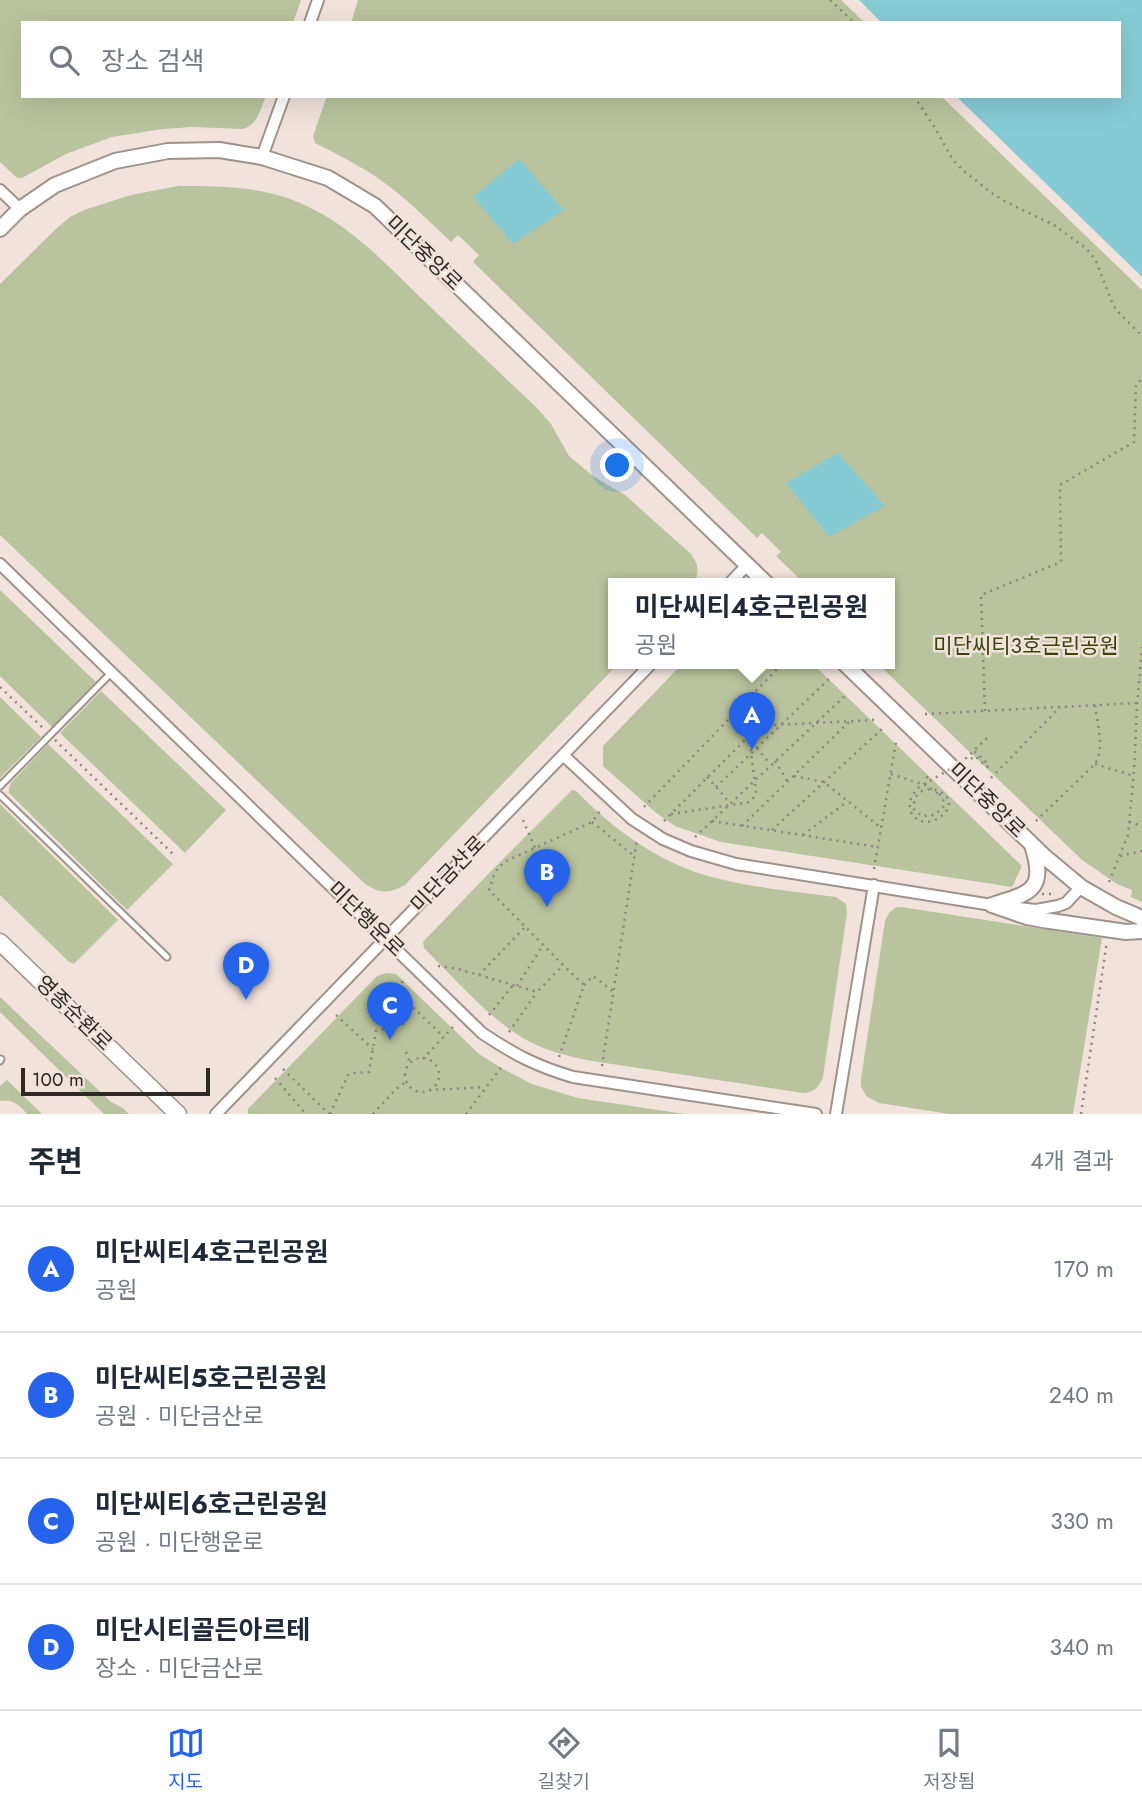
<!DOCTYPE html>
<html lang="ko">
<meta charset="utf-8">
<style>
:root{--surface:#fff;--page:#f2f2f3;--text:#1f2937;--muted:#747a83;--line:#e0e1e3;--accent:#2563eb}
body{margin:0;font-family:Jost,"Noto Sans KR",sans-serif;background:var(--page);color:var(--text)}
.scale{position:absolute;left:21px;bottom:18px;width:189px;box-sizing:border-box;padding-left:7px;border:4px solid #2d2926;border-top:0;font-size:19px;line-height:24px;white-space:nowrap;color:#2d2926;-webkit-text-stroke:5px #f1e3dc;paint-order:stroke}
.you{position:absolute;left:618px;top:466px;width:24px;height:24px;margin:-18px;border:5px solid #fff;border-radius:50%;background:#1a73e8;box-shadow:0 0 0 10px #1a73e833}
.badge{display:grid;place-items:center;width:46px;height:46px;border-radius:50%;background:var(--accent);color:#fff;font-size:23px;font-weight:700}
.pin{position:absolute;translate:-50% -58px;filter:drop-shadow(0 2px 4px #0008)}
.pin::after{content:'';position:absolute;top:37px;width:24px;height:21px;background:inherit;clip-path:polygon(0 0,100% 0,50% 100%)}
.popup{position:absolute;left:608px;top:578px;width:287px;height:91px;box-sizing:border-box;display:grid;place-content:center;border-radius:0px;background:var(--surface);filter:drop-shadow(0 2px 5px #0005);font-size:23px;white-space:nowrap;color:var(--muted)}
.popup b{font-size:26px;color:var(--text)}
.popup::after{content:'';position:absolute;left:50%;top:100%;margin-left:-14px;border:14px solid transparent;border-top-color:var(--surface)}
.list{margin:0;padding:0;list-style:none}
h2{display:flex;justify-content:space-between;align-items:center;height:91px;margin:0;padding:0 28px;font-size:30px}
h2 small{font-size:23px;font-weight:400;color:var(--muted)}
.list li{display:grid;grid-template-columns:46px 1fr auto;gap:21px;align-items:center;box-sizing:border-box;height:126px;padding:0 28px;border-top:2px solid var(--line)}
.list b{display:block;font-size:26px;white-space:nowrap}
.list p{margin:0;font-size:23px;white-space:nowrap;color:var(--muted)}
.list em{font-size:23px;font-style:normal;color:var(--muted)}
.icon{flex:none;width:38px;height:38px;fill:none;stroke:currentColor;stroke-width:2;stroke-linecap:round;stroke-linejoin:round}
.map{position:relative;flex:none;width:1142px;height:1114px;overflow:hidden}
.search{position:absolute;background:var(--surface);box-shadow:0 7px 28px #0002;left:21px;right:21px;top:21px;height:77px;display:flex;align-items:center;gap:18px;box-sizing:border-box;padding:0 24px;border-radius:0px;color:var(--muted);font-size:26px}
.sheet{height:595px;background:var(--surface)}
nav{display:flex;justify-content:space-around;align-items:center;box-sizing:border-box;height:98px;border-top:2px solid var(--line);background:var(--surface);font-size:19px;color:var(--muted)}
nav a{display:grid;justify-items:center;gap:4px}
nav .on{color:var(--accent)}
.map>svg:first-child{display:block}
</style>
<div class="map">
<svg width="1142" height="1114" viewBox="0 0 1142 1114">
<rect width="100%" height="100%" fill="#f1e3dc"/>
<path fill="#b9c49e" d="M0 0H301L293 23H23V96H266C260 110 258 124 243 129L192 127 163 129 112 137 66 154 22 178H17L0 162Z
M358 0H841L865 23H351Z
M327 96H941L1142 290V902L1131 897 1132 890 1117 884 1082 860 878 664H890V584H805L776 556 781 552 762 533 757 538 473 262 479 255 458 235 451 242C434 226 417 209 399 194 374 173 345 158 315 143L313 136Z
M178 186C218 186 262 186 300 203 348 223 384 262 421 298 460 335 499 372 538 409L551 424 569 456 593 476 625 495 691 554C699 565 699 572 694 584H614V664H618L405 885C389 894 378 894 363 882L0 535V284L58 227 70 217 84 210 131 195Z
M0 590 96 682 52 727 0 676Z
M682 664H813L1022 866 1012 887 721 842 675 826 655 812 603 766V746Z
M101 691 226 810 185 853 60 733Z
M0 697 41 737 0 778Z
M48 744 173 864 127 910 9 793V788L11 783Z
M572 790 576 791C616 832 663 866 720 879 756 888 799 892 836 897L846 904 847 913 823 1077C819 1088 814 1092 803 1093L592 1061C571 1057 550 1052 530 1042 493 1023 454 978 424 948L423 942 491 871Z
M0 804 118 920 74 964 68 961 0 895Z
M896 907H901L1102 938 1073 1114H949L879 1103 866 1096 861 1086V1079L885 921 889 913Z
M386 973 396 974 479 1054 503 1069 532 1084 578 1098 685 1114H248V1109L377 976Z
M0 997 111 1102 123 1108 129 1114H104L0 1012Z
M7 1080 42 1114H27C19 1105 13 1099 0 1101V1086Z"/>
<path fill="#86cbd4" d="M859 0H1142V277L956 96H1119V23H882Z
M519 159 564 210 513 244 473 197Z
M838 453 885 506 829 537 786 483Z"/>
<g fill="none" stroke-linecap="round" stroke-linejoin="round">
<defs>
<path id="service" d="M0 786 111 673
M0 795 167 957
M0 1061 1 1059"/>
<path id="minor" d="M310 23 318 0
M262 157 284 96
M0 190 20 209
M0 564 482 1033C515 1055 536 1066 573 1077L816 1114
M729 584 748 564
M563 755 632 819 663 839 691 851 736 864 992 905 1036 910 1058 906 1066 903 1081 887
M216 1114 651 664
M836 1114 874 885"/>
<path id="tertiary" d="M0 229 20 209 55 185 115 161 168 151 219 150 262 157 328 178 375 206 767 584
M845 664 1045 857 1081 887 1116 907 1142 918
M992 905 1027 917 1043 920 1126 932 1142 931
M992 905C1030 893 1047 891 1032 845"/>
<path id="secondary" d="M0 942 178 1114"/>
</defs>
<use href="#service" stroke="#9e928b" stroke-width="9"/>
<use href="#minor" stroke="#9e928b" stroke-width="14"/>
<use href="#tertiary" stroke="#9e928b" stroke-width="18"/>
<use href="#secondary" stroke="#9e928b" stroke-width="19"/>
<path stroke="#8d847f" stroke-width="2.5" stroke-dasharray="2 5" stroke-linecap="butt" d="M830 0 855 23
M914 96 935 128 953 160 964 171 990 192 1006 202 1054 225 1087 249 1096 261 1113 305 1120 314 1142 336
M0 687 43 728
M985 711 981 595 1061 562 1060 485 1134 442 1136 384 1142 379
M925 714 1137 703
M55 740 174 855
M757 748 770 764
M971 759 975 756 987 767 989 765 972 749
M775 761 788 782
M1095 764 1134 776
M891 774 925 785 939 794
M794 776 824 782 881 828
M707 777 730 803
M991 778 1060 707
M925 785 928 773
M716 787 830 678
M644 807 782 664
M671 814 750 802 755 796 756 791 748 730 753 726 874 720
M523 820 535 848
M664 821 748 737
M712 821 878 847
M1036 821 1095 764C1105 748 1097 723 1095 705
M592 822 633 855
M1129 822 1142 826
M742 826 850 721
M772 830 882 729
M803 835 848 801
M695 837 847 694
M1120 856 1142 851
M874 869 896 742
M1109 882 1128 835 1134 771 1137 706 1142 647
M1042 894H1056
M438 966 458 969 537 992 563 965 489 890 495 872 504 862 592 822 600 811
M479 975 525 927
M584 985 593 976 614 992
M517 986 543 945
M403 998 444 1037
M336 1015 373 1049
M489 1015 513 985
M509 1032 537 992
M406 1052 410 1063
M559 1057 584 985 563 965
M405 1075a17 17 0 1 1 34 0a17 17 0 1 1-34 0Z
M423 1059 453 1027
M602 1066 637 839
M283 1069 329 1114
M275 1078 306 1114
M429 1090 485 1087
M330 1114 348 1075 352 1073 369 1072 376 1031 403 1024 402 977
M373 1114 396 1089 406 1082
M466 1114 503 1065
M1081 1114 1107 941"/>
<use href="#service" stroke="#fff" stroke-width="5"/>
<use href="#minor" stroke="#fff" stroke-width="10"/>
<use href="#tertiary" stroke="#fff" stroke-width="14"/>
<use href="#secondary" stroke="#fff" stroke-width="16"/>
<path stroke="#8d847f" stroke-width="2.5" stroke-dasharray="2 5" stroke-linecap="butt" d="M939 794 943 798 944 806 935 815 922 816 914 810C911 771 971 795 940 817 919 832 897 809 919 787L961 763 987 738"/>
</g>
<g text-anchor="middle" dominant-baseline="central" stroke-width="5" stroke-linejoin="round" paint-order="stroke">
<g font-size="21" fill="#2d2926" stroke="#f1e3dc">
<text transform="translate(424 253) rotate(44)">미단중앙로</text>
<text transform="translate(987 800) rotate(44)">미단중앙로</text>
<text transform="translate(448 874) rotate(-46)">미단금산로</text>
<text transform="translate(366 919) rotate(44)">미단행운로</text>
<text transform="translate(74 1013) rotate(44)">영종순환로</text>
</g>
<g font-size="21" fill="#384307" stroke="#f1e3dc">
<text x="1026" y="646">미단씨티3호근린공원</text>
</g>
</g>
</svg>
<div class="scale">100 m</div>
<div class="you"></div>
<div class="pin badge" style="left:752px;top:750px">A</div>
<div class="popup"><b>미단씨티4호근린공원</b>공원</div>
<div class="pin badge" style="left:547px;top:907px">B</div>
<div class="pin badge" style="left:390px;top:1040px">C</div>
<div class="pin badge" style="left:246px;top:1000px">D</div>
<div class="search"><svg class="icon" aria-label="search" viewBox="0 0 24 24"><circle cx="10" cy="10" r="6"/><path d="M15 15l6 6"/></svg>장소 검색</div>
</div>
<section class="sheet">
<h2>주변<small>4개 결과</small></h2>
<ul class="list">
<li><span class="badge">A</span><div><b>미단씨티4호근린공원</b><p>공원</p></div><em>170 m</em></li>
<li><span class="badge">B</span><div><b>미단씨티5호근린공원</b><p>공원 · 미단금산로</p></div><em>240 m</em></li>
<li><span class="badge">C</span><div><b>미단씨티6호근린공원</b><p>공원 · 미단행운로</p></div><em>330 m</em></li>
<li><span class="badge">D</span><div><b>미단시티골든아르테</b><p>장소 · 미단금산로</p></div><em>340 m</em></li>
</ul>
</section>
<nav>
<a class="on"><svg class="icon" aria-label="map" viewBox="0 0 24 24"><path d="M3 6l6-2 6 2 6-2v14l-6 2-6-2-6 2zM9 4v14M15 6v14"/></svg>지도</a>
<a><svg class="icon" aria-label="directions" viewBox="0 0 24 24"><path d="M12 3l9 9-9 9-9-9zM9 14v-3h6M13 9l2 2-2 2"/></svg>길찾기</a>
<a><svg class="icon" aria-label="saved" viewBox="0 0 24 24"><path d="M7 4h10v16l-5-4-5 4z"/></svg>저장됨</a>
</nav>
